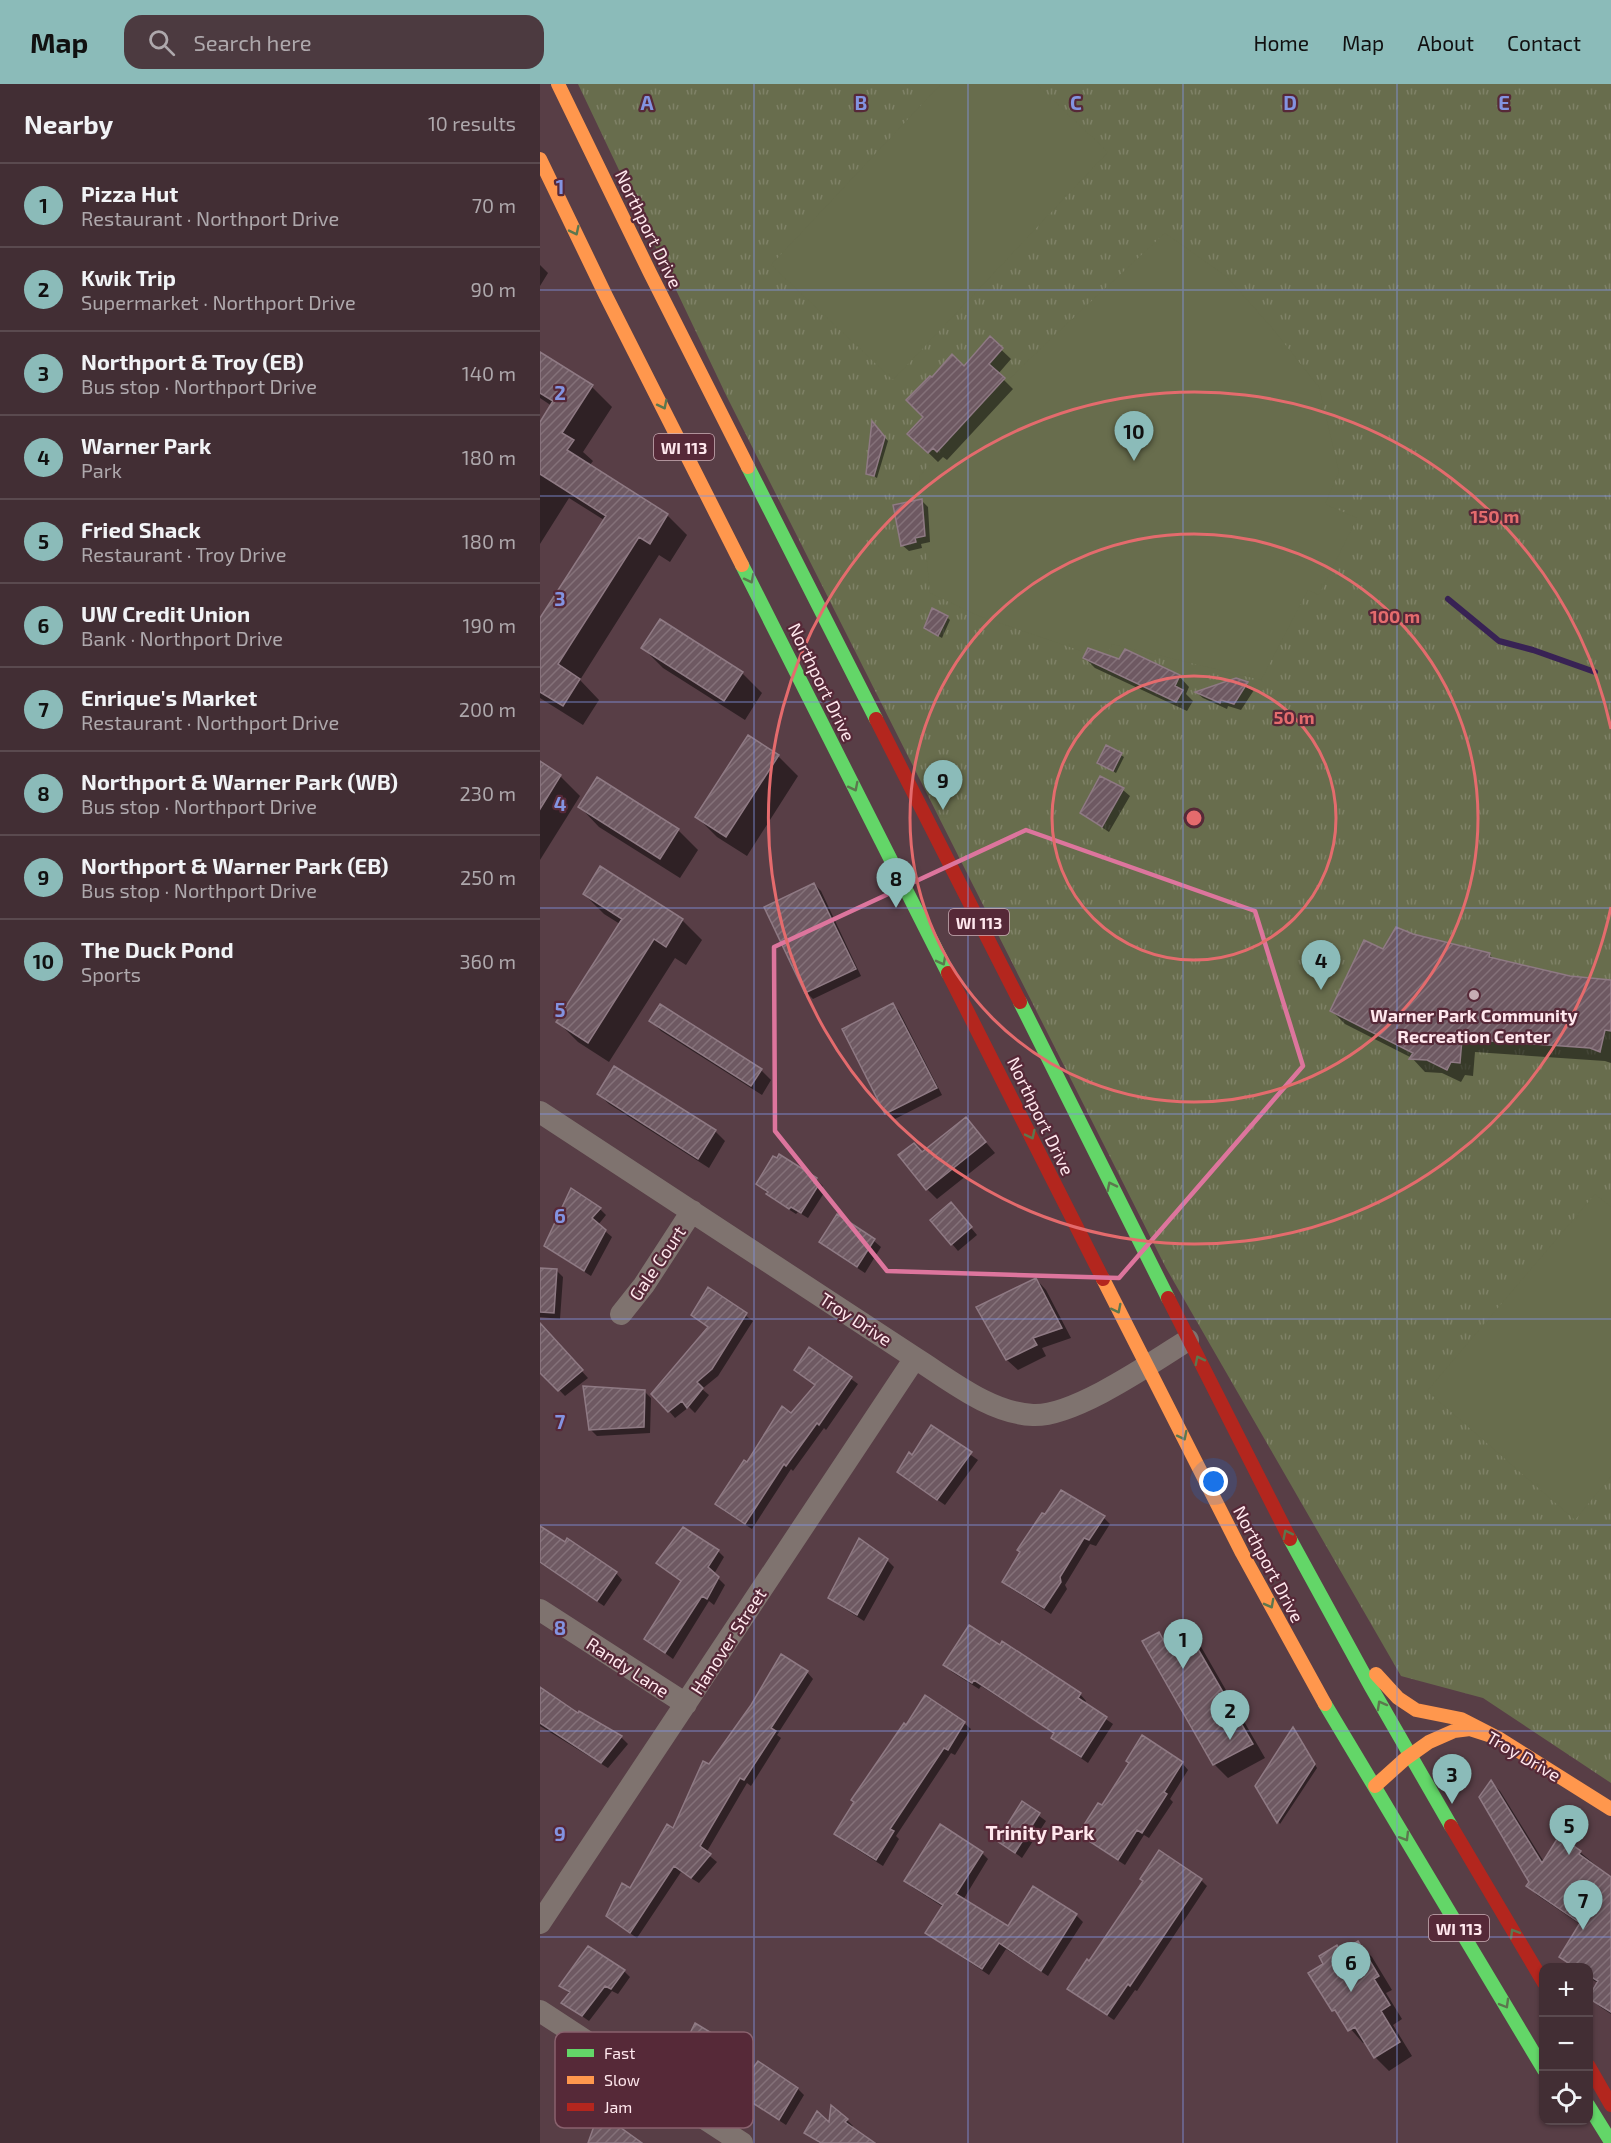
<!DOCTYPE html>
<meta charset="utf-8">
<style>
:root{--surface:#422e34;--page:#4c3a40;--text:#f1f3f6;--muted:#aea8ac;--line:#5a4a4f;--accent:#8bbbb9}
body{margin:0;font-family:"Exo 2",sans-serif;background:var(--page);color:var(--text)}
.controls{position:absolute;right:18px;bottom:18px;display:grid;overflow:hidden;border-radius:12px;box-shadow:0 2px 4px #0004}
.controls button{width:54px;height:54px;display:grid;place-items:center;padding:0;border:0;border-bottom:2px solid var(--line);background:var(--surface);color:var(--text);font:30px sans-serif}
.you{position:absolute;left:674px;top:1398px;width:21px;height:21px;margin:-15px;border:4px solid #fff;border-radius:50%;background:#1a73e8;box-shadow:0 0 0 9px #1a73e833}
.badge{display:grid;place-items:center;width:39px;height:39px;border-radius:50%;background:var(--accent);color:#111;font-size:20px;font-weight:700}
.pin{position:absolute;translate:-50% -50px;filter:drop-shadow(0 2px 3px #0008)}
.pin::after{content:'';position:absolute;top:32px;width:21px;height:18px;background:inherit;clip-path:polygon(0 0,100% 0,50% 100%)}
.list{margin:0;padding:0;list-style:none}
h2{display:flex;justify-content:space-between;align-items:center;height:78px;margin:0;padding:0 24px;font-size:26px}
h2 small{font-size:20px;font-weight:400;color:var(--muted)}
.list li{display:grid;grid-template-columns:39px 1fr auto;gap:18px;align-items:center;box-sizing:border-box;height:84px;padding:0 24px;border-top:2px solid var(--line)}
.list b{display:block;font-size:22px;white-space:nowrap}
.list p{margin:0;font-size:20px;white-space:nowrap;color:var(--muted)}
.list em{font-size:20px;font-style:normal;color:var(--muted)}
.icon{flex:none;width:33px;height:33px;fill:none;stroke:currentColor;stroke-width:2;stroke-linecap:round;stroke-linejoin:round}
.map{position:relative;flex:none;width:1071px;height:2059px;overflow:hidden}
header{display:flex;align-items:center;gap:36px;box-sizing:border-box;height:84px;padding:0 30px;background:var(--accent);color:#111}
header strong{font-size:28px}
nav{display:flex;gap:33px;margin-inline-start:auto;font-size:21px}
.search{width:420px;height:54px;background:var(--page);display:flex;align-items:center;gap:15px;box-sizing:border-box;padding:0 21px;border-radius:18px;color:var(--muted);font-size:22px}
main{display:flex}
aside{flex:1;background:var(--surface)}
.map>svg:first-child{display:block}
</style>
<header>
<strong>Map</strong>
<div class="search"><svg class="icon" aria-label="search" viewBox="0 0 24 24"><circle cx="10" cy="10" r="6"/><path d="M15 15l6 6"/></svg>Search here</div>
<nav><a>Home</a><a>Map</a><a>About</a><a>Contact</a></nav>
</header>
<main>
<aside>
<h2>Nearby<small>10 results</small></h2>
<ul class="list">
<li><span class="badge">1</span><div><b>Pizza Hut</b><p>Restaurant · Northport Drive</p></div><em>70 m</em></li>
<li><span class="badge">2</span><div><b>Kwik Trip</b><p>Supermarket · Northport Drive</p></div><em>90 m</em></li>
<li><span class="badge">3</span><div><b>Northport &amp; Troy (EB)</b><p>Bus stop · Northport Drive</p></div><em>140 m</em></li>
<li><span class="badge">4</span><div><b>Warner Park</b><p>Park</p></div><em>180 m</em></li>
<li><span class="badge">5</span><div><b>Fried Shack</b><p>Restaurant · Troy Drive</p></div><em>180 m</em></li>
<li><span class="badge">6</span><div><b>UW Credit Union</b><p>Bank · Northport Drive</p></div><em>190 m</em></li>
<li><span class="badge">7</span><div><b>Enrique's Market</b><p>Restaurant · Northport Drive</p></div><em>200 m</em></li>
<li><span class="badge">8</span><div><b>Northport &amp; Warner Park (WB)</b><p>Bus stop · Northport Drive</p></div><em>230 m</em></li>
<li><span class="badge">9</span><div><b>Northport &amp; Warner Park (EB)</b><p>Bus stop · Northport Drive</p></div><em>250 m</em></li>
<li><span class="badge">10</span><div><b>The Duck Pond</b><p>Sports</p></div><em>360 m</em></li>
</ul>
</aside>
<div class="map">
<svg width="1071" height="2059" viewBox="0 0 1071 2059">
<defs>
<pattern id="grass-tufts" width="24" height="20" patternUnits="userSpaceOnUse" patternTransform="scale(1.5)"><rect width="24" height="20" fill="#686d4d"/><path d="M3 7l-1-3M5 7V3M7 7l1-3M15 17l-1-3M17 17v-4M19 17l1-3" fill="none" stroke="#7f8267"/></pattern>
<pattern id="building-hatch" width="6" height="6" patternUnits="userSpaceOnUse" patternTransform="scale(1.5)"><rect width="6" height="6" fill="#6e5962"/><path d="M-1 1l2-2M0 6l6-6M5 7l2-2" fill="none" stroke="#847179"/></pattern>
</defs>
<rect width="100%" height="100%" fill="#583e46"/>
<path fill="url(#grass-tufts)" d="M38 0H1071V1699L943 1614 861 1592 626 1184 187 313Z"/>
<path fill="#686d4d" d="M401 0H496L568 68 353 296 231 181Z
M625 149 687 193 732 244 779 303 799 388 785 420 817 434 779 511 768 506 721 596 572 560 565 575 439 532 390 509 379 393C452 304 541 228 625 149Z
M1055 1110 1071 1123V1392L1035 1436 887 1307Z"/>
<path fill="#0007" d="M0 181 8 189 0 202Z
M450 255 471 275 458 290 473 305 407 376 403 373 398 378 369 350 385 333 392 295 424 284Z
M0 270 52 303 72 323 43 368 53 377 49 382 127 431 147 451 130 478 119 471 40 596 59 616 43 641 0 614V537L64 436 29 414 0 460V341L12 322 0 314Z
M333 340 348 357 337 394 328 389Z
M381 416 388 423 390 458 381 460 382 464 369 467 362 461Z
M407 533 410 536 402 554 388 546Z
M103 564 202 589 222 609 205 636 123 584Z
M545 574 580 577 639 592 649 603 646 610 653 617 647 627 555 584Z
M696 596 707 600 714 606 701 626 688 622 687 625 663 614 657 609Z
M567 663 584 673 576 689 559 679Z
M238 672 258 692 207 772 177 753 157 733Z
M0 679 20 692 40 712 0 776Z
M583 706 590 712 569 748 549 735 542 729Z
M40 723 138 746 158 766 140 794 59 743Z
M274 800 281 807 321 892 273 915 266 908 226 823Z
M44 810 142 836 162 856 146 881 135 874 69 978 38 958 18 938 80 840 64 830Z
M872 852 950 871 954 875 1030 893 1071 897V979L1065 977 935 968 933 992 925 991 921 998 902 989 885 988 872 974 805 940 792 927 844 867Z
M353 921 359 927 402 1011 353 1036 346 1029Z
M111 937 221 986 231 996 222 1011 121 947Z
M58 1010 175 1047 185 1057 169 1084 69 1020Z
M426 1035 455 1069 397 1115 387 1105 383 1070Z
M240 1072 276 1095 283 1102 280 1106 284 1109 268 1134 258 1128 256 1130 234 1116 218 1100Z
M60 1125 66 1131 58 1141 72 1153 51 1192 13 1168 6 1162Z
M417 1127 437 1151 418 1167 392 1136Z
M297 1132 334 1157 341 1163 325 1189 287 1164 281 1157Z
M0 1185 17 1187 23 1193 20 1235 0 1233Z
M496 1195 506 1206 531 1254 502 1264 506 1272 478 1286 467 1276 438 1224Z
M169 1205 213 1237 178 1292 162 1305 169 1311 155 1329 149 1323 135 1334 129 1327 169 1244 153 1231Z
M0 1241 48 1294 25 1312 0 1286Z
M270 1265 318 1300 286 1346 284 1344 253 1387 251 1385 212 1445 184 1427 177 1420 207 1380 276 1302 263 1292Z
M104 1307 111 1314 110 1349 57 1352 51 1346Z
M391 1343 438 1376 405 1421 366 1394 372 1373Z
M564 1434 570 1440 556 1462 550 1460 525 1501 527 1505 511 1530 470 1504 464 1498Z
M0 1444 76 1489 82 1496 64 1522 0 1479Z
M178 1467 184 1473 174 1490 185 1501 174 1521 169 1517 133 1575 106 1555 142 1498 118 1479Z
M347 1476 354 1483 324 1537 297 1520 290 1514Z
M646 1548 660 1561 725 1674 688 1694 675 1681 604 1558 618 1550 627 1559Z
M405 1581 540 1610 546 1617 544 1620 573 1640 548 1679 520 1660 513 1654 515 1650 441 1602 439 1605 412 1588Z
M267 1588 273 1595 237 1651 241 1654 211 1702 207 1699 166 1769 177 1778 159 1799 141 1788 97 1854 74 1838 67 1832 91 1807 134 1746 169 1682Z
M0 1605 38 1632 40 1629 81 1653 88 1660 68 1684 0 1642Z
M386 1613 424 1639 431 1645 415 1671 411 1669 356 1752 359 1755 343 1782 302 1756 296 1750Z
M754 1646 777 1684 740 1740 716 1702Z
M642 1679 648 1686 630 1715 633 1718 609 1754 604 1751 585 1781 546 1756 540 1750 562 1723Z
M951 1698 960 1707 1004 1778 1040 1768 1071 1794V1930L1059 1922 1049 1913 1058 1899 1048 1893V1884H1033L1021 1872 1041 1841 997 1811 988 1802 991 1798Z
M483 1720 506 1737 482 1774 459 1757Z
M442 1769 448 1775 423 1816 468 1844 494 1804 536 1831 543 1838 508 1892 466 1865 449 1891 394 1855 387 1849 403 1823 372 1803 366 1796Z
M661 1796 667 1802 597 1907 595 1906 574 1936 536 1911 529 1904 550 1879Z
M818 1859 832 1873 852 1906 846 1909 862 1935 853 1941 872 1972 849 1987 835 1973 826 1958 823 1959 794 1926 785 1880 796 1863 802 1869Z
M84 1887 90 1893 78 1910 72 1907 49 1937 23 1919 30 1910 21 1902Z
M258 2005 264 2011 246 2041 208 2016 201 2009Z
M307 2036 313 2042 311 2044 314 2059H279L266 2049Z"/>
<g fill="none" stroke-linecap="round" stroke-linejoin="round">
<path stroke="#382254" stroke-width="6" d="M908 515 959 557 993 566 1055 588"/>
</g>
<path fill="url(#building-hatch)" stroke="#8f7a84" stroke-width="1.5" d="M450 252 463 264 449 280 465 294 397 368 393 364 388 369 367 350 383 333 366 316 390 292 392 293 412 270 424 282Z
M0 268 53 301 22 349 34 356 27 366 128 430 110 460 99 453 18 580 40 595 23 622 0 608V534L66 432 0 390V338L13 317 0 309Z
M332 337 345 353 334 392 326 390Z
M382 415 385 452 375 454 376 458 361 462 353 421Z
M392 524 408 532 398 552 384 544Z
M120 535 203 588 184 617 101 564Z
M548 564 579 575 585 565 640 591 635 602 643 606 636 618 543 574Z
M696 594 708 598 694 620 681 616 680 619 655 608Z
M208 651 239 671 186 753 155 733Z
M566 661 582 669 573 687 557 679Z
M0 677 21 691 0 725Z
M560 692 584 704 562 743 540 729Z
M57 693 139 745 120 775 38 723Z
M60 782 143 835 126 863 114 855 48 959 16 938 82 835 43 810Z
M274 799 316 885 265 909 224 823Z
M856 843 873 850 950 869 949 873 1030 892 1071 896V947L1065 946 1060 968 1050 964 922 955 920 979 911 978 907 986 887 976 869 975 873 969 790 927 824 856 843 865Z
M353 919 397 1004 345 1030 302 945Z
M120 920 222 985 211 1002 109 937Z
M74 982 176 1046 158 1075 57 1010Z
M426 1033 446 1058 386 1106 358 1071 374 1059 382 1068Z
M239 1070 277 1094 274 1099 278 1102 261 1129 251 1123 249 1125 226 1110 228 1108 216 1100 233 1072 237 1074Z
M31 1104 61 1124 52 1134 66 1146 44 1187 4 1162Z
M411 1118 432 1143 411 1161 390 1136Z
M297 1130 335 1155 317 1183 279 1158Z
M0 1184 17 1185 14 1229 0 1228Z
M496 1194 522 1244 493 1254 497 1261 466 1276 436 1223Z
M168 1203 207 1229 172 1285 157 1298 163 1304 147 1324 142 1317 128 1328 111 1310 168 1243 151 1231Z
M0 1239 43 1286 18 1307 0 1289Z
M269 1263 312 1293 279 1341 277 1339 246 1382 244 1380 205 1440 175 1420 204 1376 207 1378 242 1322 251 1329 275 1301 254 1286Z
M43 1302 105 1306 104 1343 49 1346Z
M391 1341 432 1368 397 1416 357 1388 369 1368 372 1371Z
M521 1406 565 1432 549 1456 544 1454 520 1493 521 1498 504 1524 462 1498 480 1468 477 1466 502 1429 505 1430Z
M0 1442 25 1458 27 1454 77 1488 57 1517 0 1478Z
M143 1443 179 1466 168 1483 179 1493 167 1515 162 1512 125 1569 104 1555 141 1497 116 1479Z
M319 1454 348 1475 317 1531 288 1514Z
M429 1541 460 1561 462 1557 541 1609 538 1614 567 1633 541 1673 511 1654 514 1649 434 1596 432 1599 403 1581Z
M647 1546 713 1660 673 1681 602 1557 619 1548 625 1559Z
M241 1570 268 1587 231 1644 236 1647 204 1696 200 1694 160 1762 171 1770 151 1794 134 1782 90 1849 66 1832 82 1799 90 1804 127 1740 133 1744 163 1677 169 1680 211 1621Z
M0 1603 38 1629 39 1627 82 1652 61 1679 0 1639Z
M385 1611 425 1638 408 1666 404 1664 350 1745 354 1747 336 1776 294 1750 314 1718 311 1716 364 1639 366 1641Z
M753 1643 775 1680 737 1739 715 1702Z
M602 1651 643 1678 624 1708 627 1710 602 1749 597 1746 578 1776 538 1750 558 1719 562 1721 589 1679 586 1677Z
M951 1696 1002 1779 1019 1752 1041 1767 1039 1770 1071 1793V1928L1048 1914 1058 1897 1048 1891V1884H1036L1019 1873 1040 1839 986 1802 989 1798 939 1713Z
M482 1717 500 1729 475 1769 457 1757Z
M400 1740 443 1768 416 1810 468 1842 493 1802 537 1830 501 1887 459 1859 442 1885 385 1849 403 1821 364 1797Z
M619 1766 662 1795 590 1902 588 1900 567 1931 527 1905 547 1875 549 1877 603 1797 600 1795Z
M818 1857 839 1892 834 1895 850 1921 841 1927 860 1958 834 1974 815 1943 808 1947 795 1926 792 1927 768 1889 783 1880 779 1872 797 1861 801 1868Z
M48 1862 85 1886 71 1905 65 1902 42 1932 21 1919 30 1908 19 1902Z
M155 1939 193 1962 176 1990 140 1970Z
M218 1977 258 2004 239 2036 199 2010V2003Z
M291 2021 308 2035 305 2038 335 2059H281L264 2049 277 2027 289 2038Z
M59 2028 102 2059H48Z"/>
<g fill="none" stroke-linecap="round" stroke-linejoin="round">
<path stroke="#7f736f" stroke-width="22" d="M0 1028 375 1274C410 1296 450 1329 493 1331 534 1333 613 1278 648 1256
M81 1230 104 1201 152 1127
M0 1526 146 1620
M0 1839 375 1274
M0 1927 202 2059"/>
<path stroke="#63d668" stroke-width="14" d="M208 383 336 635
M202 481 408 889
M480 918 628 1214
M750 1455 831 1603 911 1742
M785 1620 1004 1986
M1048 2021 1071 2058"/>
<path stroke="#ff974d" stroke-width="14" d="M18 0 110 189 208 383
M0 75 66 212 202 481
M563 1195 702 1469 785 1620
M836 1590 858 1614 876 1626 921 1635 958 1654
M835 1702 865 1675 889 1658 914 1647 930 1645 958 1654 1071 1725"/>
<path stroke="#b3261e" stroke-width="14" d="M336 635 480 918
M408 889 563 1195
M628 1214 750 1455
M911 1742 1004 1899
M1048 1981 1071 2021"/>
</g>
<defs><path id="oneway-chevron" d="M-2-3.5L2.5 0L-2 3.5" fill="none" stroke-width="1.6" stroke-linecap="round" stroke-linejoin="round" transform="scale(1.5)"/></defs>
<g stroke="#5c774e">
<use href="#oneway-chevron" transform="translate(35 147) rotate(64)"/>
<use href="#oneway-chevron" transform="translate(123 321) rotate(63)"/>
<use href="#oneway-chevron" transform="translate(210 495) rotate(63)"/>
<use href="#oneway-chevron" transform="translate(314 703) rotate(63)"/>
<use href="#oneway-chevron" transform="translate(402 877) rotate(62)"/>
<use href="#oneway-chevron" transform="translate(491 1051) rotate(64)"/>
<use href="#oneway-chevron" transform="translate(571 1102) rotate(-116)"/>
<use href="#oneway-chevron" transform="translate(577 1225) rotate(63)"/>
<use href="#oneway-chevron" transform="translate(659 1276) rotate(-117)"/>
<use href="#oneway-chevron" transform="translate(643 1352) rotate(63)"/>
<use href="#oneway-chevron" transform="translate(747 1450) rotate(-117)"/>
<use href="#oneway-chevron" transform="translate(730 1520) rotate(62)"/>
<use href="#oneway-chevron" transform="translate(841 1621) rotate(-119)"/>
<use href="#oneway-chevron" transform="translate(865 1753) rotate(59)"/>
<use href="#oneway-chevron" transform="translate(974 1849) rotate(-121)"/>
<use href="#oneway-chevron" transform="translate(965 1920) rotate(60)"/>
</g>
<path fill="none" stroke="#dd759d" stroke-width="4.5" stroke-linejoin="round" d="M486 746 715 827 763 982 579 1194 347 1187 235 1047 234 863Z"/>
<path fill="none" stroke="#8393e1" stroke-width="1.5" stroke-opacity="0.55" d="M214 0V2059M428 0V2059M643 0V2059M857 0V2059M0 206H1071M0 412H1071M0 618H1071M0 824H1071M0 1030H1071M0 1235H1071M0 1441H1071M0 1647H1071M0 1853H1071"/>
<g fill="none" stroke="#e46b6d" stroke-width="3">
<circle cx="654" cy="734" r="142"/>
<circle cx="654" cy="734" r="284"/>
<path d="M1071 823A426 426 0 1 1 1071 645"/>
</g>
<circle fill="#c5acb3" stroke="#562938" stroke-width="2" cx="934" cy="911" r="6"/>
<g text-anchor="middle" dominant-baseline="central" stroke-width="4.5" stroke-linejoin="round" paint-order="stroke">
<g fill="#562938" stroke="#ccaeb7" stroke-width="1.5">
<rect x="114" y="350" width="60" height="26" rx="4.5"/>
<rect x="409" y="825" width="60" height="26" rx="4.5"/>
<rect x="889" y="1831" width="60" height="26" rx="4.5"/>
</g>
<g font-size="16" font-weight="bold" fill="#ffe7ed">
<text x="144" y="363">WI 113</text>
<text x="439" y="838">WI 113</text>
<text x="919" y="1844">WI 113</text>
</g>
<g font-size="18" fill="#ffe7ed" stroke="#562938">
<text transform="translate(109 145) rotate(64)">Northport Drive</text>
<text transform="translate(282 598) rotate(64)">Northport Drive</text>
<text transform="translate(501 1032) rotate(64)">Northport Drive</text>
<text transform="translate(117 1179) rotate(-56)">Gale Court</text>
<text transform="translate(316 1235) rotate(33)">Troy Drive</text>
<text transform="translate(729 1480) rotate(62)">Northport Drive</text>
<text transform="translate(188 1557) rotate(-57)">Hanover Street</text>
<text transform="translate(88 1583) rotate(33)">Randy Lane</text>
<text transform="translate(984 1672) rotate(30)">Troy Drive</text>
</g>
<g font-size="18" font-weight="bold" fill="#ffe7ed" stroke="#562938">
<text x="934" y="931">Warner Park Community<tspan x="934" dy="21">Recreation Center</tspan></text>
</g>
<g font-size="20" font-weight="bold" fill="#ffe7ed" stroke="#562938">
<text x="500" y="1748">Trinity Park</text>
</g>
</g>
<rect x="15" y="1948" width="198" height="96" rx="9" fill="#562938" stroke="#89626e" stroke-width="1.5"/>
<rect x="27" y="1965" width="27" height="8" fill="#63d668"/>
<rect x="27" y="1992" width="27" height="8" fill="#ff974d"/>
<rect x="27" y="2019" width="27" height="8" fill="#b3261e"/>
<g font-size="16" fill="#ffe7ed">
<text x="64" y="1975">Fast</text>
<text x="64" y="2002">Slow</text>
<text x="64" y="2029">Jam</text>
</g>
<g font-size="20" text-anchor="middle" font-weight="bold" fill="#8393e1" stroke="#562938" stroke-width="4.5" stroke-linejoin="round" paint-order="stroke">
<text x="107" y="26">A</text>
<text x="321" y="26">B</text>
<text x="536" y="26">C</text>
<text x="750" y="26">D</text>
<text x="964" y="26">E</text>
<text x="20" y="110">1</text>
<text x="20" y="316">2</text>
<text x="20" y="522">3</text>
<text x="20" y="727">4</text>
<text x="20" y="933">5</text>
<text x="20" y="1139">6</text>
<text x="20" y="1345">7</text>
<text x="20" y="1551">8</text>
<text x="20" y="1757">9</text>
</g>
<circle cx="654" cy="734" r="9" fill="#e46b6d" stroke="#562938" stroke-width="3"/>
<g font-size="18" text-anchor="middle" font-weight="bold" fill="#e46b6d" stroke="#562938" stroke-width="4.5" stroke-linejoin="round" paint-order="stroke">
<text x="955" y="439">150 m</text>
<text x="855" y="539">100 m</text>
<text x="754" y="640">50 m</text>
</g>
</svg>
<div class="controls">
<button>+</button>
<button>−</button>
<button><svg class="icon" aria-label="locate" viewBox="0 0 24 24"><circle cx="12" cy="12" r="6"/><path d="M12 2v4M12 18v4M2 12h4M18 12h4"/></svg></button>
</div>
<div class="you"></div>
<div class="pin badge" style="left:643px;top:1585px">1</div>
<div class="pin badge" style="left:690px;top:1656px">2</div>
<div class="pin badge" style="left:912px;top:1720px">3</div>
<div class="pin badge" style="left:781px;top:906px">4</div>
<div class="pin badge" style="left:1029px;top:1771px">5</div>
<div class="pin badge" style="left:811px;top:1908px">6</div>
<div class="pin badge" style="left:1043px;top:1846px">7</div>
<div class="pin badge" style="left:356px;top:824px">8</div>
<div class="pin badge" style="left:403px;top:726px">9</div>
<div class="pin badge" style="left:594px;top:377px">10</div>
</div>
</main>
